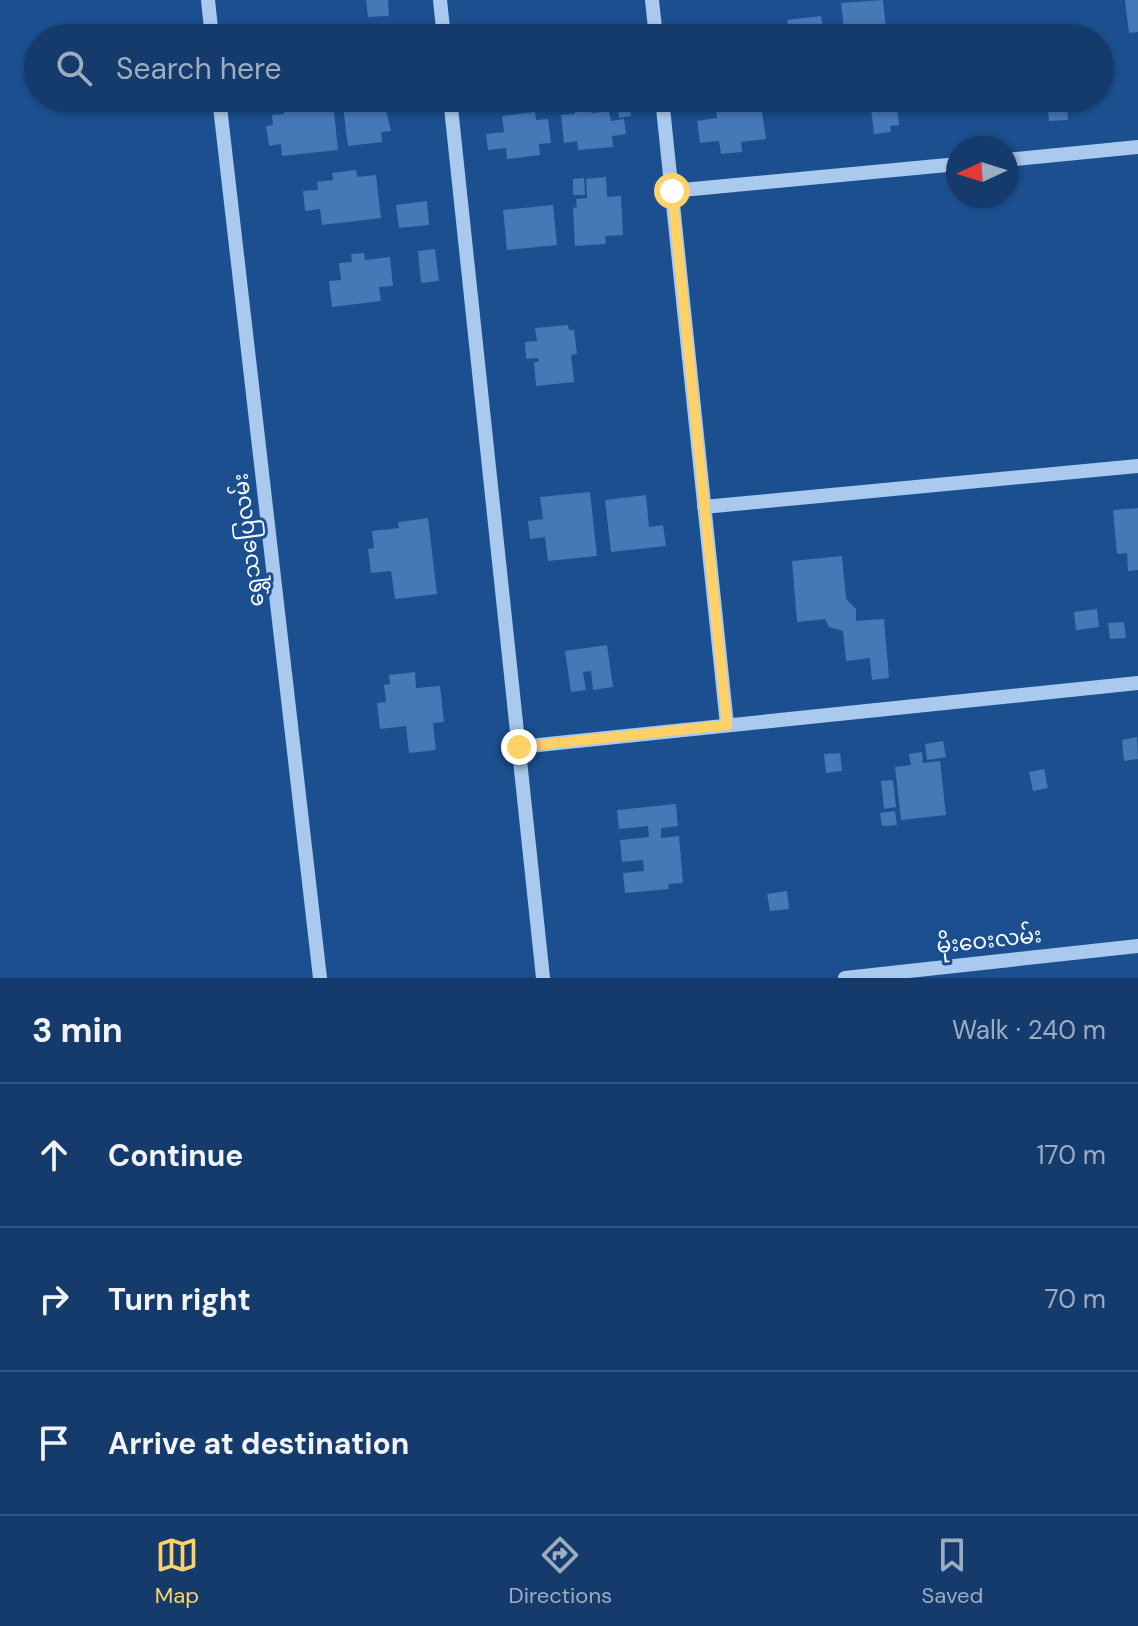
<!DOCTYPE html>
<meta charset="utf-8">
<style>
:root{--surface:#143b6b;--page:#1d4271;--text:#f1f3f6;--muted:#9dadc1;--line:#33557e;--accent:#ffd166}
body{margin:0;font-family:"DM Sans","Noto Sans Myanmar",sans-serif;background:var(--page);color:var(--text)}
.compass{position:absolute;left:946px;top:136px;width:72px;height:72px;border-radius:50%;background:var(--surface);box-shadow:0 2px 6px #0004;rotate:266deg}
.stop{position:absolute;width:24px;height:24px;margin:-18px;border:6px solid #ffd166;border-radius:50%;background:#fff}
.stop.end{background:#ffd166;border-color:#fff;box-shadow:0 2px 8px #0008}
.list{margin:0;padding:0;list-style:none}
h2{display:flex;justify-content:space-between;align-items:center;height:104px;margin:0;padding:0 32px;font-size:34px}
h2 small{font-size:26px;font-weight:400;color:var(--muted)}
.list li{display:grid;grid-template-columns:52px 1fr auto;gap:24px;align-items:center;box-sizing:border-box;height:144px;padding:0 32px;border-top:2px solid var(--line)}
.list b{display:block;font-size:30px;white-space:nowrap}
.list em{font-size:26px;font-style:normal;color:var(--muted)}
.icon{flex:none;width:44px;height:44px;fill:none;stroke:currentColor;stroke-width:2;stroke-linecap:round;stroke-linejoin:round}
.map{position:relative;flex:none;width:1138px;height:978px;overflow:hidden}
.search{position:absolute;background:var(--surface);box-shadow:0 2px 6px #0004;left:24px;right:24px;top:24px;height:88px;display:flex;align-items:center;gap:20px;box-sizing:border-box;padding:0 28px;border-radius:44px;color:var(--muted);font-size:30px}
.sheet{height:536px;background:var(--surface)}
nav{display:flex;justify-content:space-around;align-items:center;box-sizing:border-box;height:112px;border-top:2px solid var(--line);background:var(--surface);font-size:22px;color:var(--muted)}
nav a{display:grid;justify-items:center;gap:4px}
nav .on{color:var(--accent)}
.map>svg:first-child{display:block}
</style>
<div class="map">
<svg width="1138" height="978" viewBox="0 0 1138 978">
<rect width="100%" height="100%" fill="#1b4f8f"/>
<path fill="#4478b7" d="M366 0H388L389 16 368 17Z
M883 0 887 38H845L841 3Z
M1125 0H1138V32L1129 33Z
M821 16 824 38H778L777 26 788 25 787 20Z
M759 30 760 38H743L742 32Z
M923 33V38H910V34Z
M342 98H383L391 131 381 132 382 142 348 146Z
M597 98H629L631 116 619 118 618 106 598 108Z
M715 98H760L766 139 741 142 742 152 721 154 719 141 700 143 697 121 717 118Z
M859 98H896L899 125 890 126 891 132 874 134 871 108 860 110Z
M938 98H972L973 107 940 111Z
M1031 98H1082L1083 108 1067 109 1068 120 1049 121 1048 108 1032 110Z
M333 103 338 150 282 156 281 144 269 146 266 126 273 125 272 115 284 114V108Z
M591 105 592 113 609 111 611 121 624 119 626 134 612 136 613 147 578 150 577 141 564 143 561 115 575 114 574 107Z
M535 112 536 120 548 119 551 143 539 144 540 155 507 159 506 148 488 150 486 134 504 132 502 116Z
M356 170 357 177 376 175 381 218 322 225 320 209 305 211 303 191 318 190 317 182 333 180 332 173Z
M606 177 607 197 621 196 623 235 605 236 606 244 575 246 573 208 577 207 576 199 587 198 586 179Z
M584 178 585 195H573V179Z
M427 201 429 225 399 228 396 205Z
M553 205 557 245 507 250 503 210Z
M435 249 439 281 421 283 418 251Z
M364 253 365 260 390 257 393 286 379 287 381 301 332 307 329 281 341 280 339 263 352 262 351 254Z
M568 325 569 330H574L577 354 571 355 574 382 536 386 534 362H539L538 358 526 359 525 342 537 341 535 328Z
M590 492 597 556 548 561 545 537 530 539 528 521 543 519 540 497Z
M646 495 649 527 663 525 666 546 611 552 605 500Z
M1138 508V570L1128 571 1127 553 1117 554 1113 510Z
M428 518 437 594 395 599 391 571 371 573 368 549 374 548 372 531 399 528 398 522Z
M842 556 846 599 856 609V621L884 619 889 678 872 680 870 658 846 661 843 631 829 627 825 619 797 622 792 561Z
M1097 609 1099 627 1076 630 1074 612Z
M1124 622 1126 638 1110 639 1108 623Z
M607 645 613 687 593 690 591 671 583 672 586 690 571 692 565 651Z
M415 672 416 688 440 686 444 722 433 723 436 750 409 753 406 726 380 729 377 703 386 702 384 685 390 684 389 675Z
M1137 737 1138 759 1124 761 1122 740Z
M943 741 946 757 927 760 925 744Z
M922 752 923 763 940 761 946 815 901 820 895 767 911 765 909 754Z
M840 753 842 771 826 773 824 754Z
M1044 769 1048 788 1033 791 1029 772Z
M893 780 896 807 884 809 881 781Z
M676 804 678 826 661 828V838L679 836 683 883 668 884 669 889 625 893 623 873 644 871 643 860 622 862 620 840 649 837 648 826 619 829 617 810Z
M895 811 897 825 882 826 880 813Z
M787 891 789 909 770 911 767 894Z"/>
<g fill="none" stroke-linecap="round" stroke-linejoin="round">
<path stroke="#a9c9ee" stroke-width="14" d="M208 0 212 38
M440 0 444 38
M652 0 656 38
M219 98 320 978
M450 98 543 978
M662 98 727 725
M1006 160 1138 147
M672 191 958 164
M704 507 1138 466
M519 747 1138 683
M845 978 1138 946"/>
</g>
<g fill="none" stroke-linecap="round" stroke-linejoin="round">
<path stroke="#ffd166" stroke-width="10" d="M519 747 727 725 672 191"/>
</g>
<g text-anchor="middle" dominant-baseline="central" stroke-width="6" stroke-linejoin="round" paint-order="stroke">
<g font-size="22" fill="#fff" stroke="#1b4f8f">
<text transform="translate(248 540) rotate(-97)">ရွှေသပြေလမ်း</text>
<text transform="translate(989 940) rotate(-6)">မိုးဝေးလမ်း</text>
</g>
</g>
</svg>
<svg class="compass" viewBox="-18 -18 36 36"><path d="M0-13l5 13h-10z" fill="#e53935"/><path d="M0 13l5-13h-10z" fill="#9dadc1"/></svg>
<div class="stop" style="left:672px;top:191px"></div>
<div class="stop end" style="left:519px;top:747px"></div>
<div class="search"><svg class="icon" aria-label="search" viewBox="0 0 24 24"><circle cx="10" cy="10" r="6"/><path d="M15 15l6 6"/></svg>Search here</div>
</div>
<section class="sheet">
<h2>3 min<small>Walk · 240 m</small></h2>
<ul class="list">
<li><svg class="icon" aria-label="ahead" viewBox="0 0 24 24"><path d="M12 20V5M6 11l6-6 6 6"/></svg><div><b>Continue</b></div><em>170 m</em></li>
<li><svg class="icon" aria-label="right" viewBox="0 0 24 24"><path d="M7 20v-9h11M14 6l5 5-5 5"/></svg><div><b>Turn right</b></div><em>70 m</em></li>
<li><svg class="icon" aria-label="arrive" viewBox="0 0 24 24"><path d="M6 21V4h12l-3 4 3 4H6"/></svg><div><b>Arrive at destination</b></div></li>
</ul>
</section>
<nav>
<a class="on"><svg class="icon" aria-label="map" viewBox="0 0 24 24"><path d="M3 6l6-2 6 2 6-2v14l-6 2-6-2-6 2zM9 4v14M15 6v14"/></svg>Map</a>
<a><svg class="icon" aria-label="directions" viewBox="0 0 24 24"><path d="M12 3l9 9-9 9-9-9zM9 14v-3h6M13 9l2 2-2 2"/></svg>Directions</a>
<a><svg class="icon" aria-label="saved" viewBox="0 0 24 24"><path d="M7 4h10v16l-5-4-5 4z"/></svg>Saved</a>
</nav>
